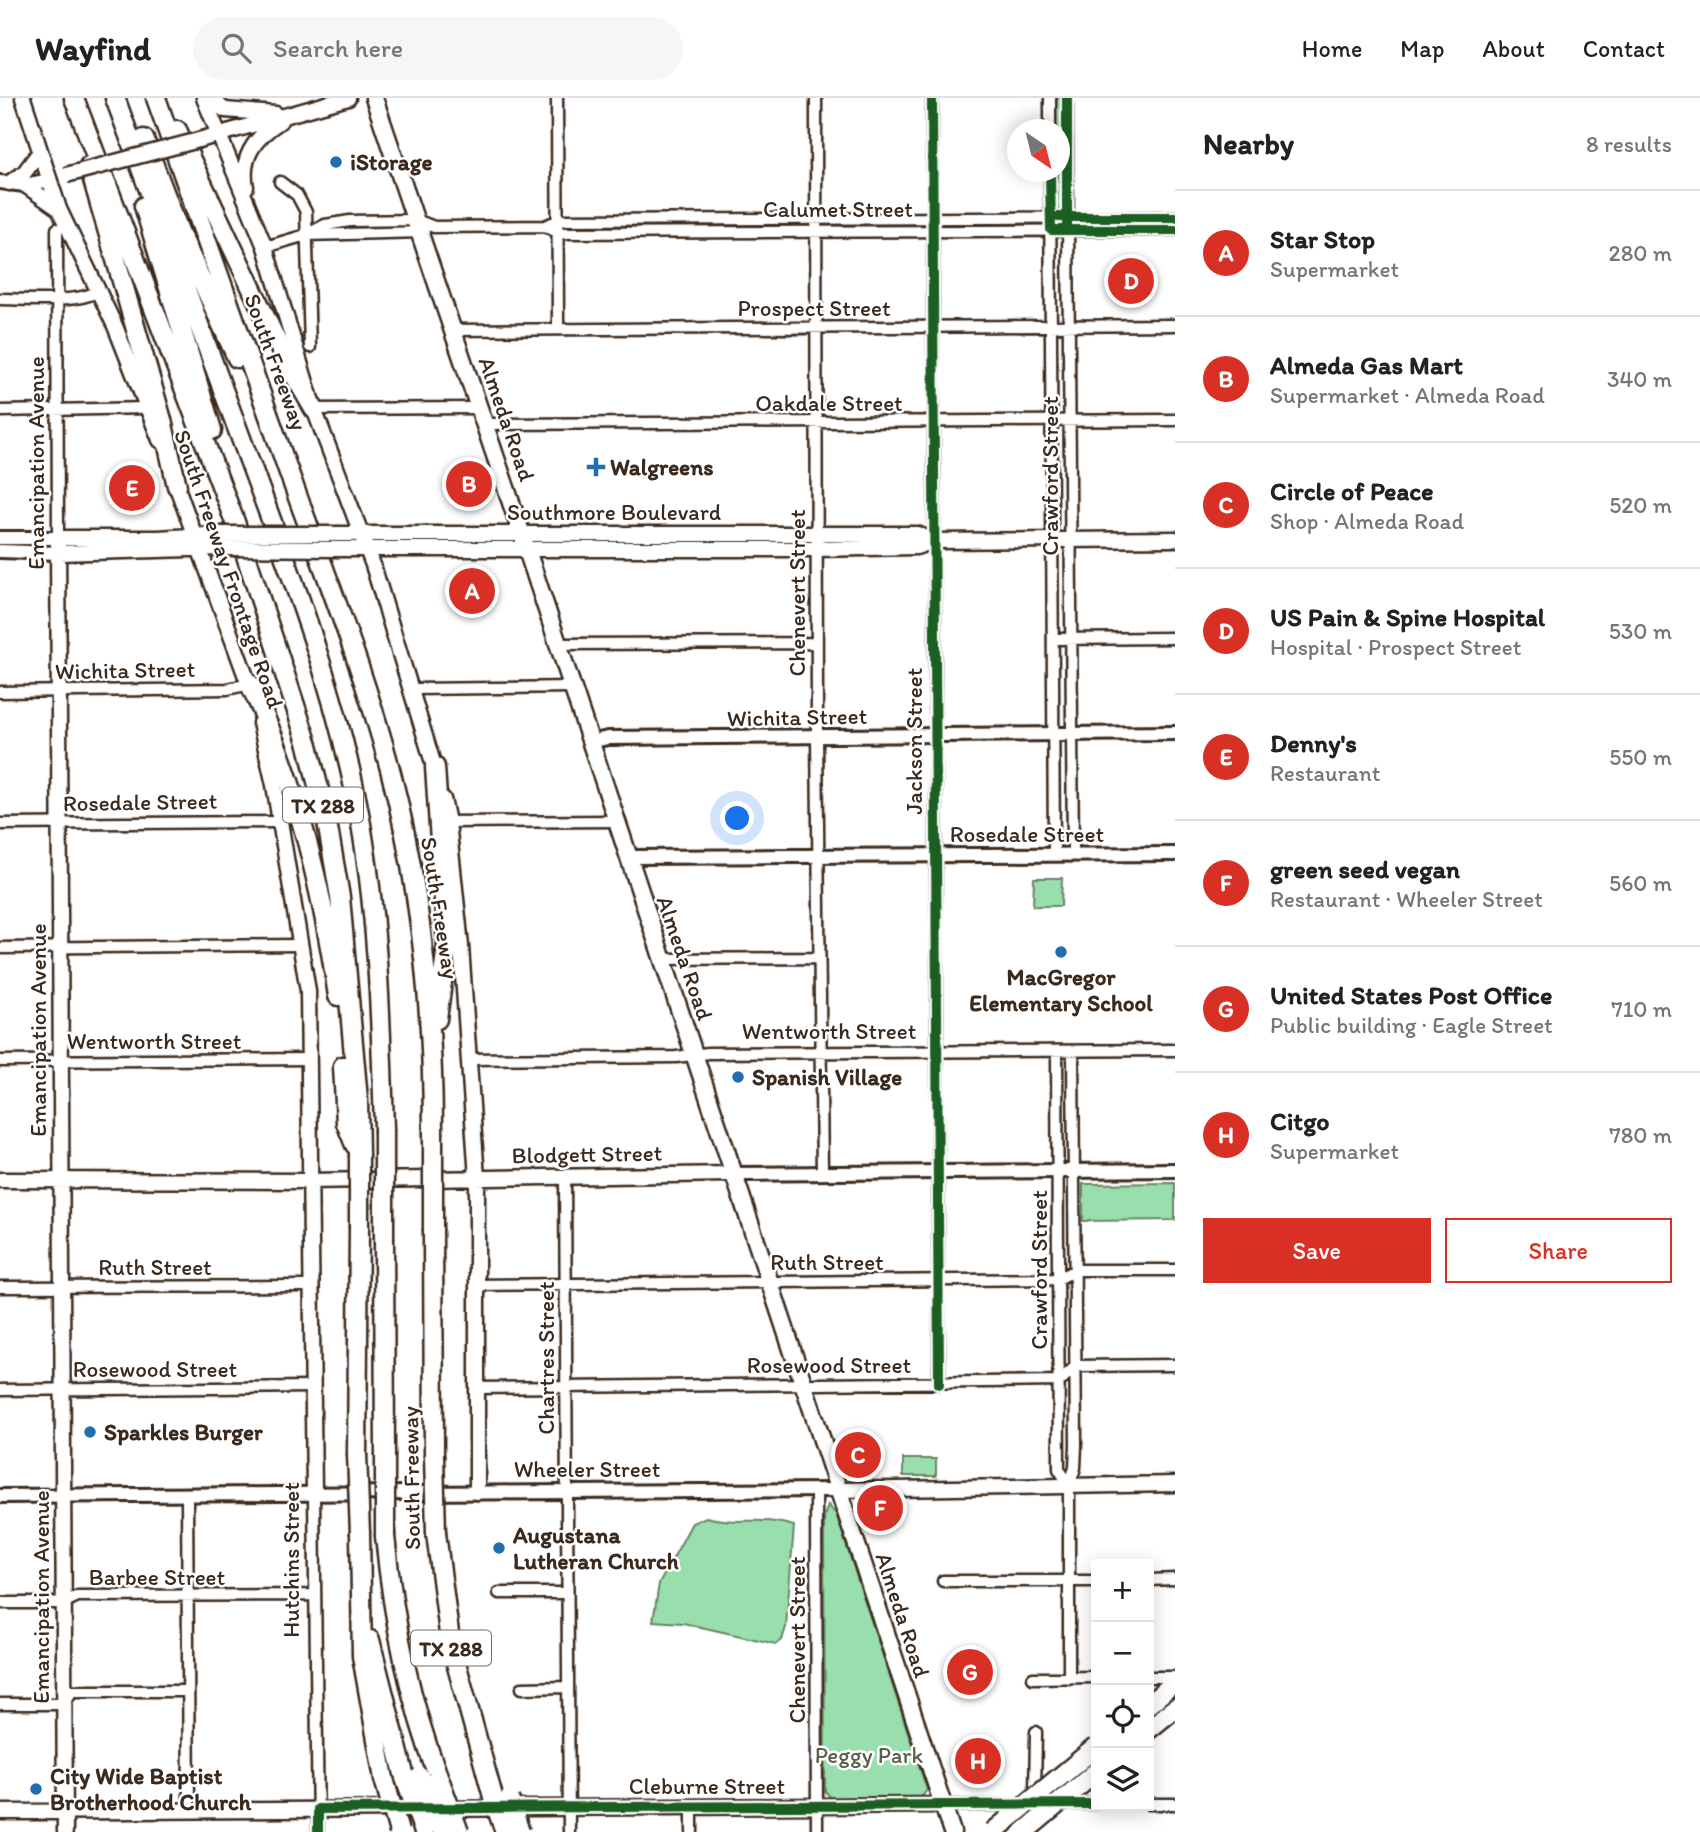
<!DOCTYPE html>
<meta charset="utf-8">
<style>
:root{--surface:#fff;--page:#f6f6f6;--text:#222;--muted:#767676;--line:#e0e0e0;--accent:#d93025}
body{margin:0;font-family:Itim,sans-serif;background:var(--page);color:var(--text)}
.controls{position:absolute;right:21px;bottom:21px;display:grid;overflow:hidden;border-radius:0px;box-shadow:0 4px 18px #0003}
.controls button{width:63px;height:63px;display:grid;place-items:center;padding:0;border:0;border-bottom:2px solid var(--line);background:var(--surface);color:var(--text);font:35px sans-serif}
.compass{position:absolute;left:1007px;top:21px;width:63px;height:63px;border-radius:50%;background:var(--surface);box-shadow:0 4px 18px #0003;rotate:145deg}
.you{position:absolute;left:738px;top:721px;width:24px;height:24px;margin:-18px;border:5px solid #fff;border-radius:50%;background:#1a73e8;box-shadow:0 0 0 10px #1a73e833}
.badge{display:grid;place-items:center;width:46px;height:46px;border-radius:50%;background:var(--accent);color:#fff;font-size:23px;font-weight:700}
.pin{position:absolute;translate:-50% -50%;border:4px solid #fff;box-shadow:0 2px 7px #0006}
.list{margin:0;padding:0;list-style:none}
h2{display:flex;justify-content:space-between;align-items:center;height:91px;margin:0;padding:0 28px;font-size:30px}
h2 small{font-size:23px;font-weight:400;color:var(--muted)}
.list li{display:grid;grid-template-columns:46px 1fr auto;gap:21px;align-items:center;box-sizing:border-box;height:126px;padding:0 28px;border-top:2px solid var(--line)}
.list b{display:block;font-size:26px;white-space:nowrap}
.list p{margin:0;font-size:23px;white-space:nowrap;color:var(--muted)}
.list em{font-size:23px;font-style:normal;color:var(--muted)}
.actions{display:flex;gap:14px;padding:21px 28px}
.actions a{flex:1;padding:16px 0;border:2px solid var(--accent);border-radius:0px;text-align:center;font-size:24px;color:var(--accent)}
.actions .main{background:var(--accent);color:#fff}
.icon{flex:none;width:38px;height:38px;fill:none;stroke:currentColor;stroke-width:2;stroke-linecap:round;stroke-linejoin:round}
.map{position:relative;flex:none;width:1175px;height:1734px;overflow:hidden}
header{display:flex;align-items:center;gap:42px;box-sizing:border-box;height:98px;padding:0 35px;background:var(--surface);border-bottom:2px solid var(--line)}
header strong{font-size:33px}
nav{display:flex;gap:38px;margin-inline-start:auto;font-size:24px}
.search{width:490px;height:63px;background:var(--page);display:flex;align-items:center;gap:18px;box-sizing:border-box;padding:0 24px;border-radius:38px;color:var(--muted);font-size:26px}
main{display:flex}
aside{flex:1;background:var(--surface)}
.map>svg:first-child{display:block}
</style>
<header>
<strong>Wayfind</strong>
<div class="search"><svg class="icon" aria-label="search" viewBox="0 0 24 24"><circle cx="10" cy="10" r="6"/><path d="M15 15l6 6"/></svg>Search here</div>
<nav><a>Home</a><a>Map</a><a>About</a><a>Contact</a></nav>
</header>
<main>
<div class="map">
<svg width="1175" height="1734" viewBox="0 0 1175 1734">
<rect width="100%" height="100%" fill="#fff"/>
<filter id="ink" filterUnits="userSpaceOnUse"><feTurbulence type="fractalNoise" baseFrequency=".0143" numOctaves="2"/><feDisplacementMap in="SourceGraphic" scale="14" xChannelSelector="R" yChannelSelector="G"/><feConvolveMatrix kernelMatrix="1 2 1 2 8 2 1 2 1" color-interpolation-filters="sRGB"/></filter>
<g filter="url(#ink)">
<path fill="#98dfad" stroke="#6a8466" stroke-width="2" d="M1056 0H1063V110L1060 112 1057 108 1060 32 1056 31Z
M1034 780H1062L1061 808H1033Z
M1175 1085V1122L1083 1123V1086Z
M903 1361H936V1378H903Z
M828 1407 836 1416 927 1692 920 1701H832L825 1693 824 1419Z
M706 1419C739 1428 760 1417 794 1428L786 1529 782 1542 776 1546 683 1525 653 1523 659 1486 692 1425Z"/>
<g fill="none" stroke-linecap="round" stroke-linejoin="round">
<defs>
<path id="minor" d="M557 0 558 230
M816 0 817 640 822 1075
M932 0 939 1286
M1050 0V32
M1067 0 1073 757
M1050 74 1054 757
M280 84 297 97 306 114 310 249
M545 128 559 135 1175 132
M57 131 58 440
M307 137 424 134
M265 149 306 137 325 127 350 123 416 122 434 129 545 128 559 122 1175 119
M0 201C25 201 78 206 98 193
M453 232 1175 227
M314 311 479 310
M0 313 148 310
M484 326 1175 322
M1053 541 1175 540
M556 546 816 545
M413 591 571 589
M0 594 227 591 250 586
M448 724 615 723
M0 726 280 724
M0 850 300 847
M661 861 819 860
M1057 954 1059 1371 1069 1387
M469 961 676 959 708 955 1175 952
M0 963 309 961
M565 1080 569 1734
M476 1187 1058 1181 1075 1172H1175
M0 1189 310 1188
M478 1290 1060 1283 1076 1268 1175 1267
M0 1292 311 1289
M816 1392 817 1734
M314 1396 318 1734
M187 1397 189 1712
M1149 1482 1175 1481
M943 1483H1096
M499 1495H567
M0 1505H63L78 1498 315 1497
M1149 1579H1175
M1033 1580 1096 1579
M1069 1580V1387L1075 1370 1076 1347 1073 954
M522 1590 568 1589
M0 1606H64L72 1593H188
M1035 1699 1036 1634
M1058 1706H1096
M1149 1706H1175
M942 1707H1022
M692 1709V1734"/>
<path id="tertiary" d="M0 84 25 87 50 82
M0 440H58
M0 453 59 455
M589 644 608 640 1175 635
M628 759 1175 756
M731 1076 1175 1072
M0 1398 837 1392"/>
<path id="secondary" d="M23 0 59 111 115 228 160 342
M204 0 265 149 314 311 373 467 437 678
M209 0 225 12 276 16
M199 42 348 0
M9 85 24 75 39 55
M25 87 58 110
M246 89C240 59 255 39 280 23
M174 381 252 595
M339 436H917L934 443
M339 451H816L916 449 934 443 1175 441
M59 455 222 450
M260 625 274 687 308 893 314 1396
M443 701 448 724 461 848 477 1080V1394
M0 1082 309 1083 731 1076
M837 1392 1175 1386
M0 1714 942 1707
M65 1734 58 440H158L222 436"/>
<path id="primary" d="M374 0 522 437 952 1734"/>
<path id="motorway" d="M74 0 235 424 308 647 327 724 340 799 358 1002 359 1057
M115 0C161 123 207 246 252 370 292 478 333 586 356 699 378 809 381 921 384 1032
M156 0C200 124 244 248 288 372 324 473 364 571 391 675 421 792 433 913 433 1034
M177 32 286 263 314 311
M144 41 179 133 237 260
M89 68 162 322 177 388
M144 108 212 332
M250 586C297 684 322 791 338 898
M435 669 447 848 437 921
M343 968 346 1025 355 1047
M433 1133 434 1357
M384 1141 385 1356
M357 1356 359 1130
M436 1435 450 1543 495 1706
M360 1436 362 1558 384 1681
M385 1438C393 1521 408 1599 438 1678
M370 1542 405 1680
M1149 1606 1175 1584
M1149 1631 1175 1610"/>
</defs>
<use href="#minor" stroke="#3b2a1e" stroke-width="15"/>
<use href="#tertiary" stroke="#3b2a1e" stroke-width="18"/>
<use href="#secondary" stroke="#3b2a1e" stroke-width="19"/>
<use href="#primary" stroke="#3b2a1e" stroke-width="21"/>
<use href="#motorway" stroke="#3b2a1e" stroke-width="23"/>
<use href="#minor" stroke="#fff" stroke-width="10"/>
<use href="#tertiary" stroke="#fff" stroke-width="12"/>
<use href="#secondary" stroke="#fff" stroke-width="14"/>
<use href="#primary" stroke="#fff" stroke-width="16"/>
<use href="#motorway" stroke="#fff" stroke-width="18"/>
<defs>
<path id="secondary-bridge" d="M66 77 199 42
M222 436H339
M222 450 339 451"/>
<path id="motorway-bridge" d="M384 1032V1141
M433 1034V1133
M359 1057V1130
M357 1356 360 1436
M385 1356V1438
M434 1357 436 1435
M438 1678 459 1734
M420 1679 443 1734
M405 1680 424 1734
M384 1681 399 1734
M509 1701 520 1734
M495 1706 505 1734
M993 1734 1096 1649
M1024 1734 1096 1674"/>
</defs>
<use href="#secondary-bridge" stroke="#3b2a1e" stroke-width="19" stroke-linecap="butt"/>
<use href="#motorway-bridge" stroke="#3b2a1e" stroke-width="23" stroke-linecap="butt"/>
<use href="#secondary-bridge" stroke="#fff" stroke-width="14"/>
<use href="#motorway-bridge" stroke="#fff" stroke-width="18"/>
<defs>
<path id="cycleway" d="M932 0 939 1286
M1067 0V132
M1050 74 1051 132H1175
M1058 119H1175
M318 1734V1711L1096 1706"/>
</defs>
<use href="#cycleway" stroke="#fff" stroke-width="15"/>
<use href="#cycleway" stroke="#1b5e20" stroke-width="10"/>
</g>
</g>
<g fill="#1f6fb2" stroke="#fff" stroke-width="2.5">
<circle cx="336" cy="64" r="7"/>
<path d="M592.5 358.5h7v7h7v7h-7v7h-7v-7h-7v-7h7z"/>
<circle cx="1061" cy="854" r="7"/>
<circle cx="738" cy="979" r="7"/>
<circle cx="90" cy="1334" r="7"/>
<circle cx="499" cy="1450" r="7"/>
<circle cx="36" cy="1691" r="7"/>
</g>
<g text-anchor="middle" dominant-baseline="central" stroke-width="5" stroke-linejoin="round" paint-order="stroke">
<g fill="#fff" stroke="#766a62" stroke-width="2">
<rect x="283" y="689.5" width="80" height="35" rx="5"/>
<rect x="411" y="1532.5" width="80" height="35" rx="5"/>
</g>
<g font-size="21" font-weight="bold" fill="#3b2a1e">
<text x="323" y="707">TX 288</text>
<text x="451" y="1550">TX 288</text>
</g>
<g font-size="23" font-weight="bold" fill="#3b2a1e" stroke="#fff" text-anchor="start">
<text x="350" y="64">iStorage</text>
<text x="610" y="369">Walgreens</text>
<text x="1061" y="879" text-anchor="middle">MacGregor<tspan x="1061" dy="26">Elementary School</tspan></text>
<text x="752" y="979">Spanish Village</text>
<text x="104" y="1334">Sparkles Burger</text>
<text x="513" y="1437">Augustana<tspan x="513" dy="26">Lutheran Church</tspan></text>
<text x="50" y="1678">City Wide Baptist<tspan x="50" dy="26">Brotherhood Church</tspan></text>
</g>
<g font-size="23" fill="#3b2a1e" stroke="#fff">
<text x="838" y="111">Calumet Street</text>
<text x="814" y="210">Prospect Street</text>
<text transform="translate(276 264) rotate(70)">South Freeway</text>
<text x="829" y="305">Oakdale Street</text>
<text transform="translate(507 321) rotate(71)">Almeda Road</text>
<text transform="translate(36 365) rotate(-90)">Emancipation Avenue</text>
<text transform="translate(1050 378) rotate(-90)">Crawford Street</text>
<text x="614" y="414">Southmore Boulevard</text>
<text transform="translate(229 471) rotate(71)">South Freeway Frontage Road</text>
<text transform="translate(797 495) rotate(-90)">Chenevert Street</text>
<text transform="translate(125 572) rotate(-1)">Wichita Street</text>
<text transform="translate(797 619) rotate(-1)">Wichita Street</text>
<text transform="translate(914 643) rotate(-90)">Jackson Street</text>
<text transform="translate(140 704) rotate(-1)">Rosedale Street</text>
<text x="1027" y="736">Rosedale Street</text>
<text transform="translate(440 810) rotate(81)">South Freeway</text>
<text transform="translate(685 860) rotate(71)">Almeda Road</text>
<text transform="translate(38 932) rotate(-90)">Emancipation Avenue</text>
<text x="829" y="933">Wentworth Street</text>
<text x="154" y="943">Wentworth Street</text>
<text transform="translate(587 1056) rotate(-1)">Blodgett Street</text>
<text x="827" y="1164">Ruth Street</text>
<text x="155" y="1169">Ruth Street</text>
<text transform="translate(1039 1172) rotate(-90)">Crawford Street</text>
<text transform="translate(546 1260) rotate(-90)">Chartres Street</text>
<text x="829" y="1267">Rosewood Street</text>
<text x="155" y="1271">Rosewood Street</text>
<text x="587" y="1371">Wheeler Street</text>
<text transform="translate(411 1380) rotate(-91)">South Freeway</text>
<text transform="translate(291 1462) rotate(-90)">Hutchins Street</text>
<text x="157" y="1479">Barbee Street</text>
<text transform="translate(41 1499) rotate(-90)">Emancipation Avenue</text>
<text transform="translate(903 1517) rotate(72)">Almeda Road</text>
<text transform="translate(797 1542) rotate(-90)">Chenevert Street</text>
<text x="707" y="1688">Cleburne Street</text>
</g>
<g font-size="23" fill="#576049" stroke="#fff">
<text x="869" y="1657">Peggy Park</text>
</g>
</g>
</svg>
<div class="controls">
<button>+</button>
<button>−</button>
<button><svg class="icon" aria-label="locate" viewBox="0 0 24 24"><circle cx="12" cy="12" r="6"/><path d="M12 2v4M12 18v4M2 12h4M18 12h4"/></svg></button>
<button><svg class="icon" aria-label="layers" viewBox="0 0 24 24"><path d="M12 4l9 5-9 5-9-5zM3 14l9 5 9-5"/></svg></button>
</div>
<svg class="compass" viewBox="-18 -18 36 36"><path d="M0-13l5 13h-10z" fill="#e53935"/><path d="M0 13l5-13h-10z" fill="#767676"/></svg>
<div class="you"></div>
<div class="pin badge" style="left:472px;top:493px">A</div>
<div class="pin badge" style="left:469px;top:386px">B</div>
<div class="pin badge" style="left:858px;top:1357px">C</div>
<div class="pin badge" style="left:1131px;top:183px">D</div>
<div class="pin badge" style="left:132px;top:390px">E</div>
<div class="pin badge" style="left:880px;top:1410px">F</div>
<div class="pin badge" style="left:970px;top:1574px">G</div>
<div class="pin badge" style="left:978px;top:1663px">H</div>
</div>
<aside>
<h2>Nearby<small>8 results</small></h2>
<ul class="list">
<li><span class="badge">A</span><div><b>Star Stop</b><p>Supermarket</p></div><em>280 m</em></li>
<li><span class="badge">B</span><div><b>Almeda Gas Mart</b><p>Supermarket · Almeda Road</p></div><em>340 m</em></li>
<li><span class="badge">C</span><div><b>Circle of Peace</b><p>Shop · Almeda Road</p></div><em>520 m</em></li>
<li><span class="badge">D</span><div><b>US Pain &amp; Spine Hospital</b><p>Hospital · Prospect Street</p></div><em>530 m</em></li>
<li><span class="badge">E</span><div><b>Denny's</b><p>Restaurant</p></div><em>550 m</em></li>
<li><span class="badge">F</span><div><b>green seed vegan</b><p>Restaurant · Wheeler Street</p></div><em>560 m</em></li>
<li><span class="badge">G</span><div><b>United States Post Office</b><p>Public building · Eagle Street</p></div><em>710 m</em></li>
<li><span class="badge">H</span><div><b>Citgo</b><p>Supermarket</p></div><em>780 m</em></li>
</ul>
<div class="actions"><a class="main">Save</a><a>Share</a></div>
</aside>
</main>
